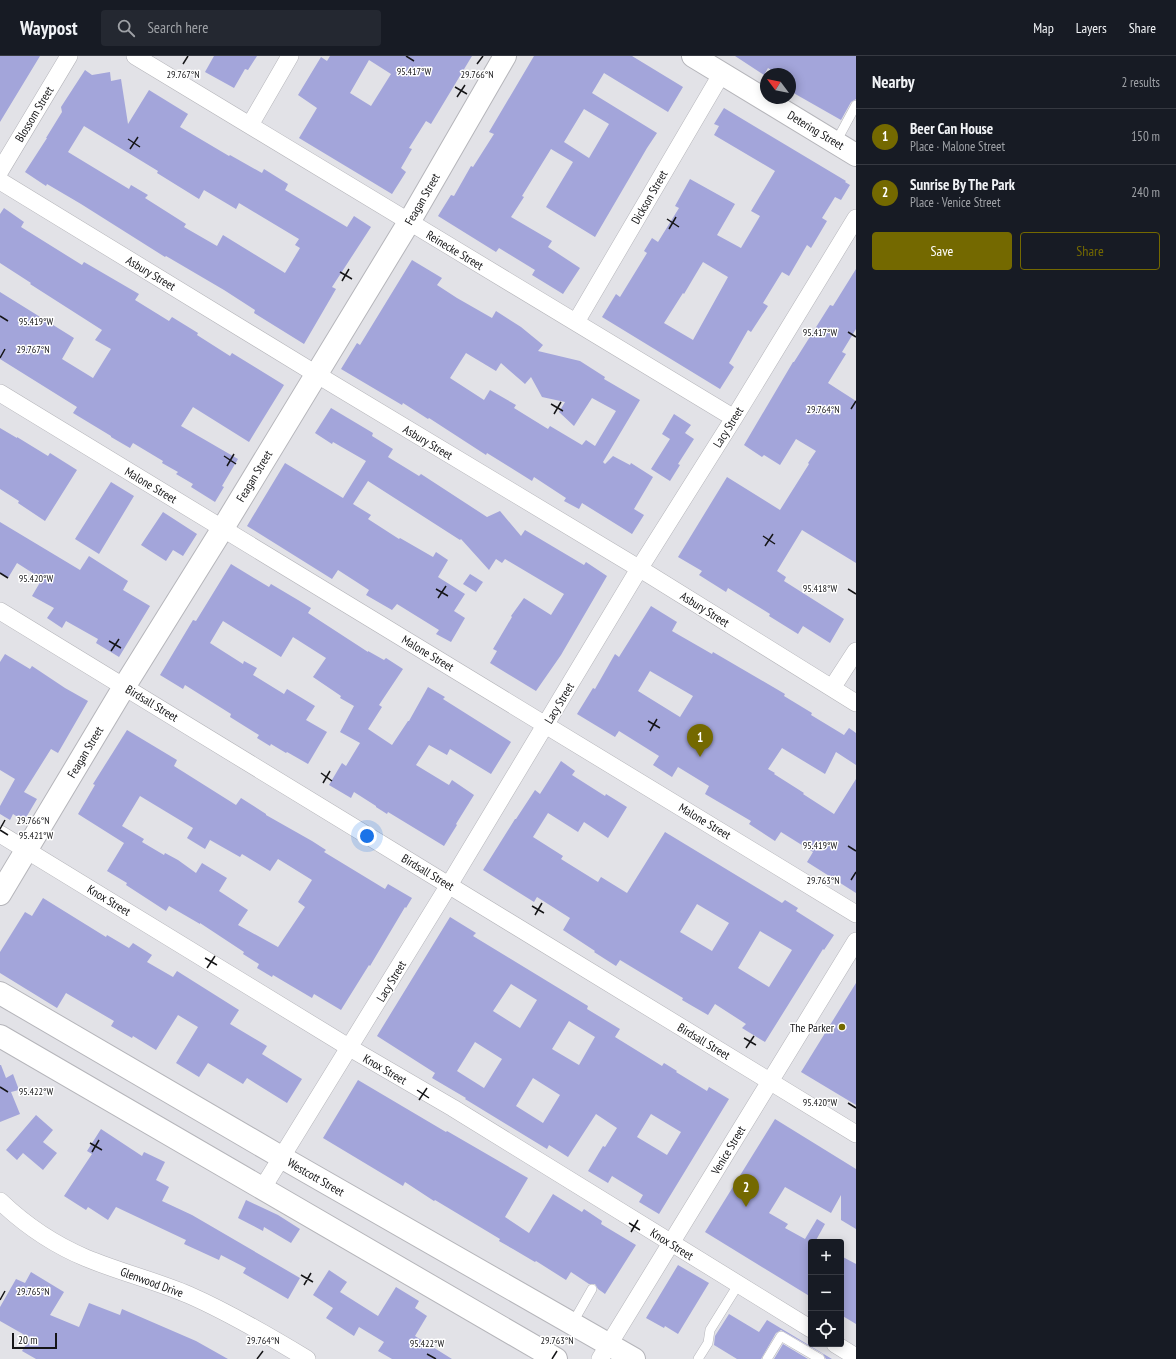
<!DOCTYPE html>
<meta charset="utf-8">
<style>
:root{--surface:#171b24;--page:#242831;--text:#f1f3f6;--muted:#9ea1a6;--line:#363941;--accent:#746900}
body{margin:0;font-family:"PT Sans Narrow",sans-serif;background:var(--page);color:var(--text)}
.controls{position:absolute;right:12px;bottom:12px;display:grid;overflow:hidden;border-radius:4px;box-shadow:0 2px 10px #0003}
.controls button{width:36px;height:36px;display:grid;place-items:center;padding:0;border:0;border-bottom:1px solid var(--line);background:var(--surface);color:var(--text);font:20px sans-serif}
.compass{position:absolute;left:760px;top:12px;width:36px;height:36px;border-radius:50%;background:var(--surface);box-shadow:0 2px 10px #0003;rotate:302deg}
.scale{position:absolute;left:12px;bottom:10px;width:45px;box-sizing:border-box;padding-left:4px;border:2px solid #151517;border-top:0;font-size:11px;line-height:14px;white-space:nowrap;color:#151517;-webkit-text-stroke:3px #fff;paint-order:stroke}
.you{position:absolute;left:367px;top:780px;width:14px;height:14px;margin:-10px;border:3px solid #fff;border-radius:50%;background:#1a73e8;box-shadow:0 0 0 6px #1a73e833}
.badge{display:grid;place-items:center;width:26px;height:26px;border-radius:50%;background:var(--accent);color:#fff;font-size:13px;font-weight:700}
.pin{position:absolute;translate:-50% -33px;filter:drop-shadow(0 1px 2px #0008)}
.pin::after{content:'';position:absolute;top:21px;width:14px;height:12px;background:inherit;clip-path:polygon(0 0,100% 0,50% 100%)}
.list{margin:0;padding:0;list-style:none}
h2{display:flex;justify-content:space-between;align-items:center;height:52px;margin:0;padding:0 16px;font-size:17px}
h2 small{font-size:13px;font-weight:400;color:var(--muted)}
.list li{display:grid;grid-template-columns:26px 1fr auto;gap:12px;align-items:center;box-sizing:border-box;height:56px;padding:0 16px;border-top:1px solid var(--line)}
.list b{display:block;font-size:15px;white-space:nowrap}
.list p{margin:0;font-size:13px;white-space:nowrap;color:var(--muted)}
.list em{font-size:13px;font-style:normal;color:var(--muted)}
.actions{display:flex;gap:8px;padding:12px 16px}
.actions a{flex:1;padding:9px 0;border:1px solid var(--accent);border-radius:4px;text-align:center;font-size:14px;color:var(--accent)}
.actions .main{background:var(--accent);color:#fff}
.icon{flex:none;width:22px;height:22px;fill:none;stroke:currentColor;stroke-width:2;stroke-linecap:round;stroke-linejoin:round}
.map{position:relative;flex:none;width:856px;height:1303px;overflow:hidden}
header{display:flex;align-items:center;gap:24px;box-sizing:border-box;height:56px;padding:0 20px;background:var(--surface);border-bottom:1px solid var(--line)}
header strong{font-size:19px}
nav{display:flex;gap:22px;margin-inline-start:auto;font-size:14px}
.search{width:280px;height:36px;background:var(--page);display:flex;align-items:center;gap:10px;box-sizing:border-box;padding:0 14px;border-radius:4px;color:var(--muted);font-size:15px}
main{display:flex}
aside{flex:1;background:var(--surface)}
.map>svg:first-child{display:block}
</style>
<header>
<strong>Waypost</strong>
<div class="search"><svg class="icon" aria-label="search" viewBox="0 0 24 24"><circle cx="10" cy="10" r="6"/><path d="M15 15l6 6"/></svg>Search here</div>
<nav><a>Map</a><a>Layers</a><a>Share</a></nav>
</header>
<main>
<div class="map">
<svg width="856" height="1303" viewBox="0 0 856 1303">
<rect width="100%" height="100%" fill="#e2e2e7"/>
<path fill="#a3a5da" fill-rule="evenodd" d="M0 0H40L0 66Z
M214 0H257L248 14 245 13 234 32 205 16Z
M330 0H472L431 68 426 65 409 92 412 93 401 112 406 116 392 138 299 82 317 52 298 39 321 1 327 5ZM369 4 391 18 371 50 350 37Z
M534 0H632L683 31 668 56 604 17 592 37 657 77 647 92 595 181 546 151 573 106 551 93 522 140 524 141 511 161 552 185 548 191 580 212 563 238 532 219 535 214 499 192 496 196 438 160 451 139 454 140 471 110 473 111 494 78 489 76ZM584 53 609 68 589 102 564 86Z
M735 0H856V43L851 46 841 64 790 35V18H778L768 12 764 19Z
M85 14 92 19 110 16 111 25 121 23 128 68 149 34 188 58 180 71 229 100 230 99 262 117 264 113 288 128 285 134 347 171 354 160 371 171 332 231 336 233 304 288 254 257 255 254 224 234 166 200 165 201 81 148 47 128 46 130 25 116 47 82H46L62 56 61 51ZM84 70 158 115 157 117 199 143 204 134 236 153 239 147 299 183 295 189 300 192 285 217 223 179 217 190 184 171 186 168 145 142 148 139 131 129 129 133 68 96Z
M724 52 846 125 845 126 850 129 841 144 835 141 822 162 827 165 811 192 807 189 789 220 782 216 763 247 768 250 751 276 748 274 729 307 734 311 720 333 602 261 616 238 620 241 647 197 644 195 652 182 658 186 679 152 675 150 690 123 735 148 717 179 741 192 760 160 751 155 775 115 714 79 719 70 714 68ZM703 206 728 221 693 284 664 267 683 237 684 238Z
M4 152 24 166 21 171 82 209 84 206 139 238 135 244 169 265 172 261 198 277 197 279 230 300 232 297 284 329 249 386 193 351 181 370 238 403 222 430 224 431 215 446 191 431 193 428 176 418 178 416 162 407 163 405 133 387 130 392 111 381V380L73 357 77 351 0 303V236L74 282 62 303 93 322 111 293 95 284 102 274 30 228 31 227 0 207V158Z
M412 204 442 222 437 229 457 242 492 262 496 255 521 271 543 289 538 295 580 305 605 321 604 323 640 344 603 406 605 408 613 400 630 409 631 407 653 421 634 453 644 459 632 478 582 447 579 453 564 445 566 442 534 421 532 425 487 397 486 399 429 362 428 363 403 347 402 349 341 313 357 287 360 289ZM466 297 496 315 501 307 525 328 531 321 542 341 565 346 559 356 574 370 592 342 616 355 595 390 586 384 582 389 550 370 548 373 514 352 516 349 490 334 484 344 450 322Z
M856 213V273L842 296 846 298 828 327 856 345V507L802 474 777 515 786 521 784 525 844 563 830 587 803 570 798 578 769 560 770 558 728 532 726 536 699 519 702 515 678 501 727 421 780 454 809 408 808 407 816 395 796 383 780 409 764 399 762 401 744 389 793 306H794L830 249 833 250Z
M331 352 373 377 372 380 393 393 388 401 419 420 421 418 487 461 500 455 521 480 525 474 584 509 586 506 607 520 561 599 536 635 490 607 497 595 493 593 512 561 511 560 524 542 551 559 564 538 505 503 502 507 496 503 489 514 461 483 460 484 368 425 353 448 371 459 368 463 399 483 400 482 433 501 436 496 448 504 438 521 465 538 454 555 465 562 451 586 436 578 439 574 397 548 392 554 366 539 369 534 338 514 332 523 247 470 285 407 343 442 366 405 333 386 332 388 315 377Z
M674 358 691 369 685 377 694 383 678 408 680 409 670 425 651 413 670 383 662 378Z
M0 372 17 382V381L48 400 50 397 77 414 45 465 18 447 19 445 0 433Z
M111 426 134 440 99 498 75 483Z
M163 456 197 478 183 500 173 494 166 505 141 489Z
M0 466 80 514 89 500 128 525 123 534 150 550 119 601 96 587 98 583 66 565 62 572 47 562 54 552 32 540 42 523 17 507 8 522 0 517Z
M231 508 269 531 271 528 298 544 311 552 308 557 368 596V595L384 604 386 602 403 613 379 649 382 651 368 673 392 689 408 665H409L428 631 445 641 443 643 511 686 491 718 450 693 447 699 429 689 416 709 449 729 452 724 474 739 456 768 457 769 444 790 388 756 387 758 376 751V750L354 736 351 742 329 729 342 707 346 710 360 687 340 676 354 650 340 642 341 640 313 621 326 602 293 581 281 601 223 565 210 587 243 608 244 605 257 612 253 619 284 638 287 633 315 650 306 664 327 676 308 708 287 696 286 697 271 688 270 690 257 682 259 679 230 661 231 658 185 629 183 633 160 619 193 564 196 565Z
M470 518 483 526 476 536 463 528Z
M651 550 677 566 672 575 712 598 713 596 785 638 784 640 812 657 811 659 844 679 849 672 856 677V709L836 696 825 718 782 692 768 713 775 717 774 718 804 737 803 738 834 758 856 723V837L807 806 813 796 781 776 775 785 749 768 751 765 705 738 709 730 678 711 672 721 653 709 659 700 619 675 615 681 577 658 593 632 595 633 615 598 619 601ZM650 615 693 640 680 661 638 635Z
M5 598 30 613 32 610 65 632 88 645 58 697 51 693 24 736 37 743 24 765 13 758 10 764 0 758V750L15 723 0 714V606Z
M127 674 177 704 174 710 236 749 241 742 266 758V759L312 785 326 794 324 796 385 833 388 828 412 842 406 852 405 851 370 910 369 909 341 954 314 938 312 942 273 919 272 921 257 912 259 908 243 898 244 896 200 867V868L169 850 166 855 126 829 127 827 107 815 124 787 78 758 95 729 93 728ZM140 740 193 772 187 782 205 793 210 784 240 801 242 798 270 815 278 803 312 824 298 846 305 851 278 891 238 869 248 854 219 835 227 822 202 807 196 817 178 804 165 797 164 799 142 786 144 783 122 770Z
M561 705 575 715 572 719 605 740 606 738 627 751 608 782 584 766 578 776 548 757 533 781 563 800 561 803 598 826 601 821 627 837 665 776 782 847 785 844 798 852 796 855 834 879 824 894 823 893 765 986 742 972 746 968 715 948 708 959 682 944 683 942 620 904 616 910 594 896 595 895 563 874 570 862 537 841 534 846 483 814 515 763H516L535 734 540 738ZM697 848 729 867 712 895 680 876ZM760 875 792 894 769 931 738 912Z
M43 842 106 881 107 879 129 892 133 887 152 899 147 906 173 921 177 915 239 954 230 968 267 990 262 998 302 1023 287 1047 247 1022 243 1028 208 1007 199 1021 176 1007 198 971 178 959 156 994 133 980 132 982 111 970 114 965 66 937 57 952 0 917V896L25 856 32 860Z
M450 861 476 877 473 880 588 950 587 953 620 973 615 981 662 1010 664 1007 677 1015 676 1016 707 1035 709 1031 729 1043 659 1158 639 1146 643 1139 612 1120 608 1127 588 1115 603 1090 605 1091 617 1072 596 1058 568 1101 549 1089 547 1093 465 1043 466 1042 432 1022 435 1017 377 980ZM511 928 537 944 520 972 493 955ZM569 965 595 981 579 1009 552 993ZM475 986 502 1003 484 1032 457 1015ZM533 1022 560 1039 543 1067 516 1050ZM651 1058 681 1076 667 1099 637 1081Z
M856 927V1049L801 1016Z
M0 1009H1L6 1022 13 1018 19 1034 11 1036 20 1058 0 1066Z
M358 1024 446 1076 447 1075 528 1122 505 1161 529 1177 553 1138 582 1156 584 1153 602 1165 601 1168 636 1189 605 1238 598 1233 595 1228H589L571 1216 566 1224 536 1205 535 1206 513 1193 499 1185 500 1183 435 1144 434 1145 405 1126 403 1130 323 1082Z
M36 1059 53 1074 43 1086 57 1097 43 1114 23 1097 17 1104 6 1094Z
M775 1063 856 1113V1173L841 1164V1139L831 1157 785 1131 769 1157 788 1168 785 1172 805 1183 817 1163 825 1168 815 1186H811V1241L705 1176Z
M101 1073 142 1100 144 1096 165 1106 156 1124 169 1131 162 1145 192 1159 300 1222 288 1243 243 1217 246 1212 221 1199 219 1204 184 1188 186 1184 116 1151 108 1164 88 1151 86 1154 64 1140 92 1098 87 1095Z
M246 1144 278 1159 300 1173 291 1187 264 1171 263 1175 238 1162Z
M841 1200 856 1208V1268L841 1259Z
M678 1209 709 1227 678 1278 665 1270 664 1272 646 1262Z
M329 1214 347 1226 340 1236 378 1260 396 1231 419 1245 415 1252 427 1260 415 1280 452 1303H392L378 1295 384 1286 359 1271 354 1280 326 1262 333 1252 313 1239Z
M31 1216 64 1236 50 1259 79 1271 89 1247 120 1259 122 1253 196 1285 228 1303H36L22 1295 30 1282 0 1265V1251L16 1223 25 1227Z
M729 1258 759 1276 767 1264 832 1303H826L823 1298 781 1274 776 1277 761 1303H737L714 1289 715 1280Z
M783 1288 808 1303H774Z"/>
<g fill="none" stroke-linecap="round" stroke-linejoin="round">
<defs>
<path id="service" d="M836 86 856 49
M572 1268 592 1233
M698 1303 708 1287 710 1274 738 1229
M767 1303 781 1280 820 1303"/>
<path id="minor" d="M135 0 734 362
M250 69 290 0
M0 115 69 0
M0 125 316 318 650 519 856 647
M576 266 722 17
M0 337 856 858
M0 555 856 1078
M832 632 856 595
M0 778 350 992 453 1052 811 1273
M262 1133 449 829 639 513 734 362 856 162
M0 1145C24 1168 55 1189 86 1202 120 1216 156 1225 189 1239 230 1257 269 1280 307 1303
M835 1288 856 1301
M600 1303 856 885"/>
<path id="tertiary" d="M693 0 856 99
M0 838 124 631 223 472 409 166 505 0"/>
<path id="secondary" d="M0 937 281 1101 634 1303
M0 980 556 1303"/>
</defs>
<use href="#service" stroke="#b5b5ba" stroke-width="10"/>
<use href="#minor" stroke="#b5b5ba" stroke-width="18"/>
<use href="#tertiary" stroke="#b5b5ba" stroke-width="24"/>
<use href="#secondary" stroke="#b5b5ba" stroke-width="24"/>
<use href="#service" stroke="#fff" stroke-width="9"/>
<use href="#minor" stroke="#fff" stroke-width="17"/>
<use href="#tertiary" stroke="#fff" stroke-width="22"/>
<use href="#secondary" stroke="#fff" stroke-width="22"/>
</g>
<path fill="none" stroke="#151517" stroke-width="1.5" d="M406 0 414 5M183 8 188 0M477 8 483 0M455 31 467 38M457 41 465 29M128 83 140 91M130 93 138 81M667 163 679 171M669 173 676 161M340 216 352 223M342 225 349 213M0 260 8 265M848 276 856 281M0 302 5 293M551 348 563 355M851 353 856 345M554 358 561 346M224 400 236 408M227 410 234 398M763 480 775 488M765 490 773 478M0 517 8 522M436 533 448 540M848 533 856 538M438 542 446 530M109 585 121 592M111 595 119 583M648 665 660 672M650 675 657 663M321 717 332 725M323 727 330 715M0 773 5 764M0 774 8 779M848 790 856 795M851 824 856 816M532 850 544 857M535 859 542 847M205 902 217 909M207 912 215 900M744 982 756 989M746 992 754 980M0 1031 8 1036M417 1034 429 1042M419 1044 427 1032M848 1047 856 1052M90 1087 102 1094M92 1096 99 1084M629 1167 640 1174M631 1176 638 1164M301 1219 313 1226M304 1229 311 1217M0 1244 5 1235M427 1298 436 1303M257 1303 263 1295M552 1303 557 1295"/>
<circle fill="#746900" stroke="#fff" stroke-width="1.5" cx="842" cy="971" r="4"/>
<g text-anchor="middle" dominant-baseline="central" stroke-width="3" stroke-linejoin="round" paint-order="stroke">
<g font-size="12" fill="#151517" stroke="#fff">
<text transform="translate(34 58) rotate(-59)">Blossom Street</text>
<text transform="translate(816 74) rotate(31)">Detering Street</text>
<text transform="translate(649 141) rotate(-60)">Dickson Street</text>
<text transform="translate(422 143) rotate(-60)">Feagan Street</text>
<text transform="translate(455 194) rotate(31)">Reinecke Street</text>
<text transform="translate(151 217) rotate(31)">Asbury Street</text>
<text transform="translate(728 371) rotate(-58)">Lacy Street</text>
<text transform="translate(428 386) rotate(31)">Asbury Street</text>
<text transform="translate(254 420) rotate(-59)">Feagan Street</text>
<text transform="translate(151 429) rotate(31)">Malone Street</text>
<text transform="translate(705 553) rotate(32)">Asbury Street</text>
<text transform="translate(428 597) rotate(31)">Malone Street</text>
<text transform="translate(152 647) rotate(31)">Birdsall Street</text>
<text transform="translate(559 647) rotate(-59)">Lacy Street</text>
<text transform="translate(85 696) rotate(-59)">Feagan Street</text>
<text transform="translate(705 765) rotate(31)">Malone Street</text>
<text transform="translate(428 816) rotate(31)">Birdsall Street</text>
<text transform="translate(109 844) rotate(31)">Knox Street</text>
<text transform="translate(391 925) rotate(-59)">Lacy Street</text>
<text transform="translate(704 985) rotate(31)">Birdsall Street</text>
<text transform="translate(385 1013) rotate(30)">Knox Street</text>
<text transform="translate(728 1094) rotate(-59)">Venice Street</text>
<text transform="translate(316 1121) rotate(30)">Westcott Street</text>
<text transform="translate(672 1188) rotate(32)">Knox Street</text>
<text transform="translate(152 1226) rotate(20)">Glenwood Drive</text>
</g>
<g font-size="12" fill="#151517" stroke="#fff" text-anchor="end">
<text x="834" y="971">The Parker</text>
</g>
</g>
<g font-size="10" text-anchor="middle" fill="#151517" stroke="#fff" stroke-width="3" stroke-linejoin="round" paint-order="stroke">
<text x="414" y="19">95.417°W</text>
<text x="183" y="22">29.767°N</text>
<text x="477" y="22">29.766°N</text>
<text x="36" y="269">95.419°W</text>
<text x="820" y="280">95.417°W</text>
<text x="33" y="297">29.767°N</text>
<text x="823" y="357">29.764°N</text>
<text x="36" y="526">95.420°W</text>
<text x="820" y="536">95.418°W</text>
<text x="33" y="768">29.766°N</text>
<text x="36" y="783">95.421°W</text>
<text x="820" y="793">95.419°W</text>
<text x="823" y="828">29.763°N</text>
<text x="36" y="1039">95.422°W</text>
<text x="820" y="1050">95.420°W</text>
<text x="33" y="1239">29.765°N</text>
<text x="263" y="1288">29.764°N</text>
<text x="557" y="1288">29.763°N</text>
<text x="427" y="1291">95.422°W</text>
</g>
</svg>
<div class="controls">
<button>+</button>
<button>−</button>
<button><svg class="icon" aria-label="locate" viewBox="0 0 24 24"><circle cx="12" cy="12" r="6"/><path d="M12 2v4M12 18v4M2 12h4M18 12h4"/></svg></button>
</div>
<svg class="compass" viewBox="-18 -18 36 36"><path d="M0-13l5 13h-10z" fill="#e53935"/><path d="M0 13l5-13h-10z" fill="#9ea1a6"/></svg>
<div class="scale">20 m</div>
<div class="you"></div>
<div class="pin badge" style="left:700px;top:701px">1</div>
<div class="pin badge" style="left:746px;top:1151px">2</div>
</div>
<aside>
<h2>Nearby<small>2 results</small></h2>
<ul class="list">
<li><span class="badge">1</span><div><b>Beer Can House</b><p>Place · Malone Street</p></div><em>150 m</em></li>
<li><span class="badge">2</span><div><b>Sunrise By The Park</b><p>Place · Venice Street</p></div><em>240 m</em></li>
</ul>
<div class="actions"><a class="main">Save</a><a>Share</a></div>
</aside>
</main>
